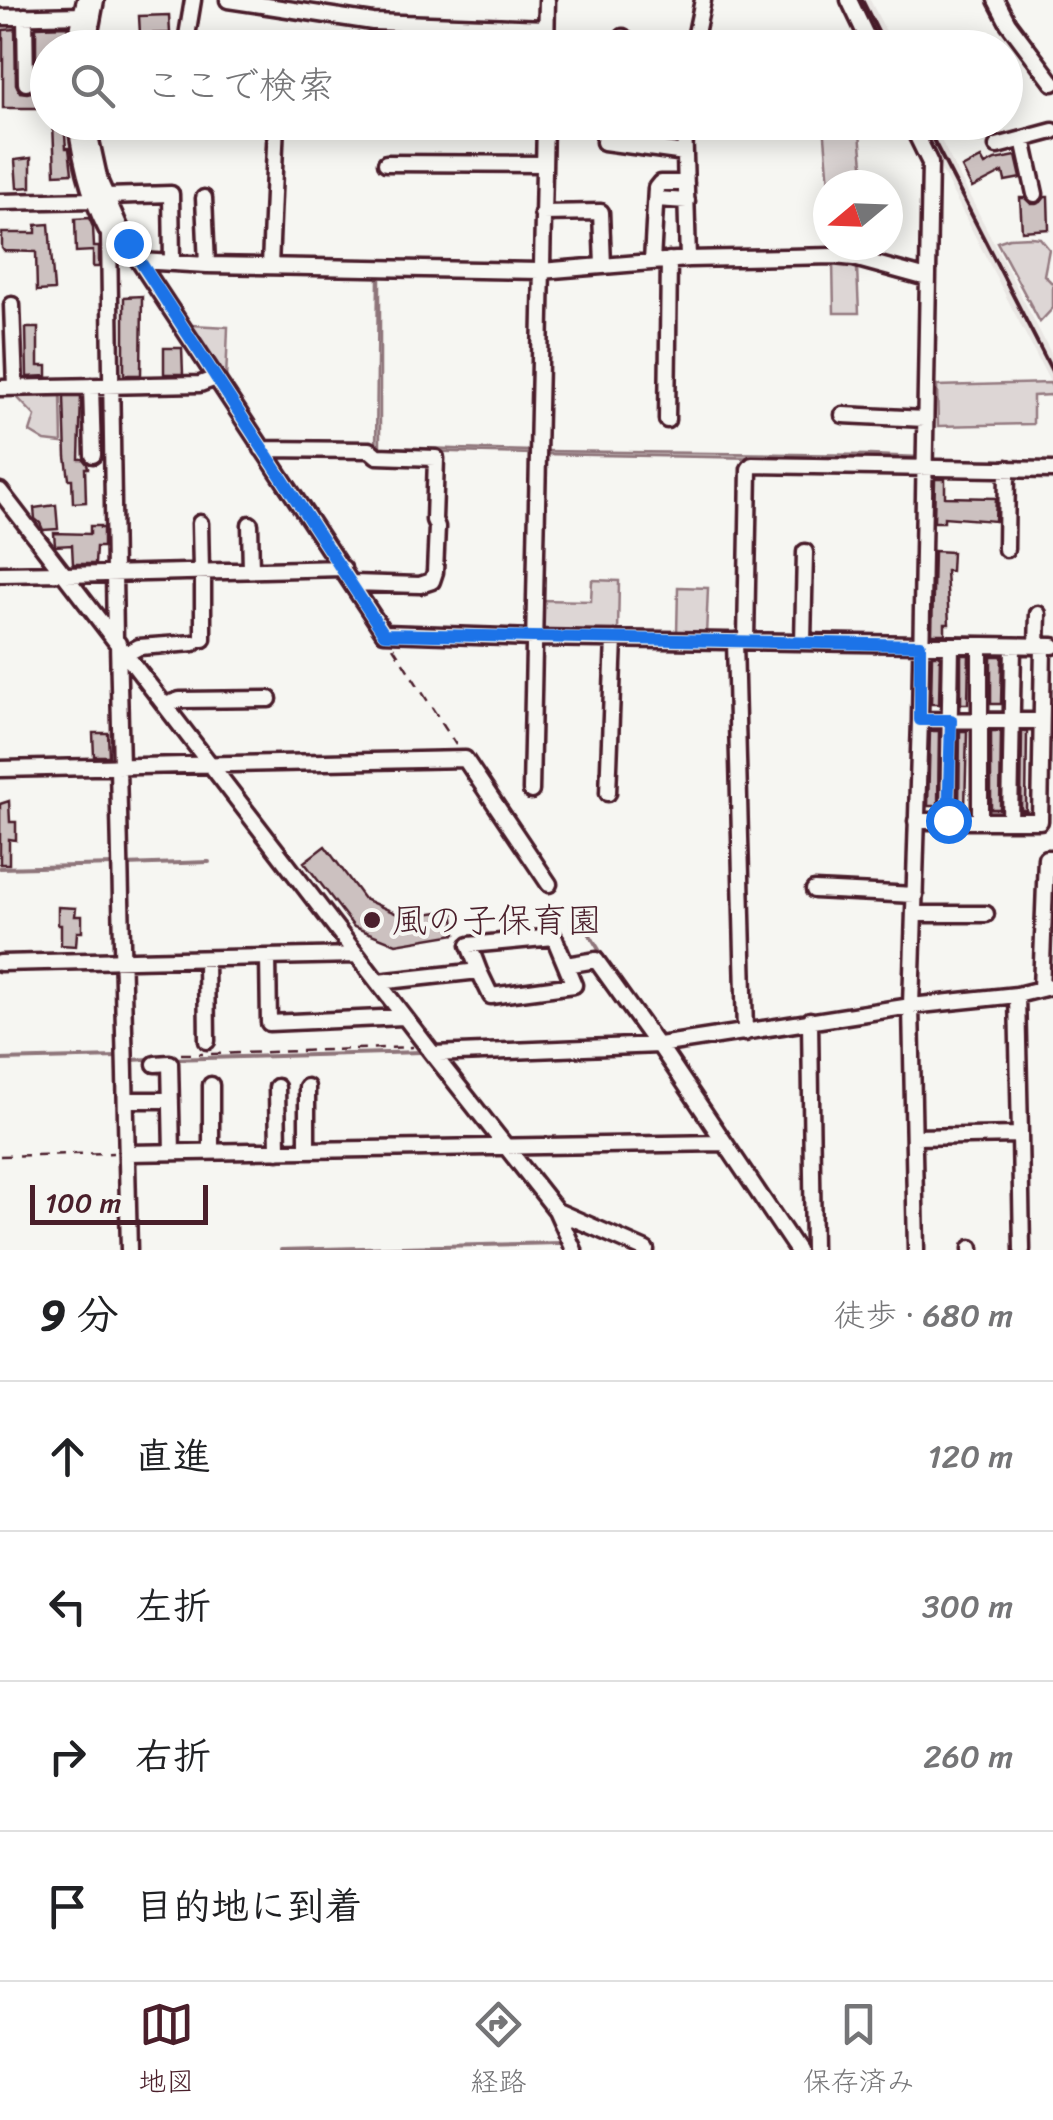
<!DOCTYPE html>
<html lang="ja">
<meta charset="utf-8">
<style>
:root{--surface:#fff;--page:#f6f6f6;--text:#202124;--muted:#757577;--line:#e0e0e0;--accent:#4a1f2b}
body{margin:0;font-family:Sriracha,"Klee One",sans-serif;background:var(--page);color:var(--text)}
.compass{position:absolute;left:813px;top:170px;width:90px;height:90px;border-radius:50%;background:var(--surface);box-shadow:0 5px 25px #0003;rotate:251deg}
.scale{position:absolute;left:30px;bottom:25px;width:178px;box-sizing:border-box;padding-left:10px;border:5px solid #4a1f2b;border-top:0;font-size:28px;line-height:35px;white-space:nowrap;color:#4a1f2b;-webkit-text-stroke:8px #f6f6f2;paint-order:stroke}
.stop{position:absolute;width:30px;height:30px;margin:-22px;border:8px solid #1a73e8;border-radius:50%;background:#fff}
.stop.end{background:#1a73e8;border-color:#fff;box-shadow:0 2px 10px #0008}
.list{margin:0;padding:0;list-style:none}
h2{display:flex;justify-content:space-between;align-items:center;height:130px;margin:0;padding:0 40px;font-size:42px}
h2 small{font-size:32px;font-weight:400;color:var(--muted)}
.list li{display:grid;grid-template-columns:65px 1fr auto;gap:30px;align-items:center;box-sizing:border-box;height:150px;padding:0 40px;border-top:2px solid var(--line)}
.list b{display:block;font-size:38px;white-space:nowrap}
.list em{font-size:32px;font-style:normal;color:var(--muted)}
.icon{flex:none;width:55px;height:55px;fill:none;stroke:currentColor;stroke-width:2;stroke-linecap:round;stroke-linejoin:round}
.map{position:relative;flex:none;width:1053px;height:1250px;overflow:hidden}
.search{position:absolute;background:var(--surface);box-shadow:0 5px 25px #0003;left:30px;right:30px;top:30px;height:110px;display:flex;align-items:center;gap:25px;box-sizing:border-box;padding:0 35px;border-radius:55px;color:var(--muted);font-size:38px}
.sheet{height:730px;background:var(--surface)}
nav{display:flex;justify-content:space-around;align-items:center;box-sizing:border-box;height:140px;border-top:2px solid var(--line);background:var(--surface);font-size:28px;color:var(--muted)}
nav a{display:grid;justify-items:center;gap:5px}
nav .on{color:var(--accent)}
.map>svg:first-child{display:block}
</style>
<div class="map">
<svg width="1053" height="1250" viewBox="0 0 1053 1250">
<rect width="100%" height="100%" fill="#f6f6f2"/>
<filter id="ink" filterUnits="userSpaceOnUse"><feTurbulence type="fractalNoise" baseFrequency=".01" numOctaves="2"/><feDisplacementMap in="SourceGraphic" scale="20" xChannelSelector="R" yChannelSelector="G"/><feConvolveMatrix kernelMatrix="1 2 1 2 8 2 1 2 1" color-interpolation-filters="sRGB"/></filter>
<g filter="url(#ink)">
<path fill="#e9e6e3" d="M854 0H870L894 47H878Z
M917 123H932L1053 357V388Z"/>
<path fill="#ddd6d5" stroke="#947a80" stroke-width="2.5" d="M859 123 865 185H829L824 124Z
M1031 237 1040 238 1049 249 1044 275 1053 284V308L1040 322 997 242 1009 238Z
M833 262 857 268 859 313H834Z
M191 325 228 327 226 381Z
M1050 383 1053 388V400L1050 395 1033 396V424L938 426 937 386Z
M61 395 62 443 45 441 30 432 35 416 16 396Z
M592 580 619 581 618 633 538 632 539 600 591 601Z
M678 587 708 588 706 636 677 635Z"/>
<path fill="#bbadae" stroke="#8e747a" stroke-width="2.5" d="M152 267 380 273V447L532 451V454L376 450 378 277 376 274 152 270Z
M542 451 869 455 919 457 918 461 542 454Z"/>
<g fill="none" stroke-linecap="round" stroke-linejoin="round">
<path stroke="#8e747a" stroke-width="4" d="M125 865 209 862
M0 868 115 865
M590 935 612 971
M170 1059 422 1052
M0 1060 119 1057
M131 1060 151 1059
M281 1250 560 1243"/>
</g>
<path fill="#ccc1c0" stroke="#4a1f2b" stroke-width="2.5" d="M169 15 170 33 140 34 139 16Z
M68 26 65 48H45L48 108H3V30L15 29 16 84 20 92 27 93 32 92 36 84V27Z
M53 122H64L66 148H69L72 173 55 174Z
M1016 156 1021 178 1005 181 1003 172 972 188 962 168 981 158 985 165 995 160Z
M31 158V187L17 188 15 160Z
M1045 197H1048L1049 229 1022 231 1020 198H1025L1031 204H1036L1041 202Z
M89 218 93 227 94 247H99V267H93V251L76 252 75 219Z
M49 224 54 290 37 291 36 252 4 251 2 248V233H36V225Z
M142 296 141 375H124V297Z
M26 328H38V366H47V376L27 377Z
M164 348H182L183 374H164Z
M64 397H81L79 459H83L87 464 88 468H85L86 502 73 503 72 479H69L66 457Z
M935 479H945V497L996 498 995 521 944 517V522H934Z
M56 505 58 529 43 530 40 523 35 519 34 508Z
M90 526H100V528H103V547H96L95 564H73L72 545 55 546 54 533 90 534Z
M934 551 952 552 951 571H946L949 624H945V634H932Z
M932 655H940L939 704H931Z
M961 655H969L968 704H961Z
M991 656H1002L1001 704H991Z
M930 731H939L938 806H928Z
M960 731H967L965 809H959Z
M991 731H1001L1000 809H991Z
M1022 731 1027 732 1026 810H1021Z
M93 733H108L109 756H94Z
M9 801 10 822H16V840L9 839V864H0V804Z
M325 846 364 899 404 917 453 910 456 934 396 944 354 927 304 862Z
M58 907 76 908 75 916H82V932H77L76 946 61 945V925H58Z"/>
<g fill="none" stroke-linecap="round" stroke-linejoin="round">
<defs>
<path id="minor" d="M228 0 373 22 546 28
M849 0 872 48
M996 0 1008 23 1053 83
M81 15 85 0
M25 16 26 83
M0 17 81 15 75 48
M87 48 96 0
M185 48 193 0
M546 48 547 0
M620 48 623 37
M693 48 703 0
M76 122C81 163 91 205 113 241
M87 122 100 182 127 243 384 633 533 638 1053 646
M607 122 604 142 685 153
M684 122 688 259
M910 122 930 163 920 720 911 1006 916 1250
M1023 139 1035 194
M997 146 1053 131
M386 163 544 164
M204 198 207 265
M656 199 687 201
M0 202 94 200 106 196 171 194 172 261
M542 213 601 212 603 266
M109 234 115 639
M140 261 207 265 541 271 688 259 834 256 854 258 927 278
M652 262 656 188 660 183H686
M270 266 276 122
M12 305 15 387
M91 386 93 455
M0 388 200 384 216 378
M843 415 925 419
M667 420 669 260
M262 449 370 450 377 456 436 458 434 520 437 527 435 572 432 581 420 585 352 583
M0 491 433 1054 556 1210 574 1250
M200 523 201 571
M250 524 251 570
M1006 549 1007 468
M203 571V639
M0 574 63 573
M65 575 343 568
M735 641 745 1033
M746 641 749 469 752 465 1053 470
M803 642 805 552
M118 643 121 767
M1037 646 1038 614
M126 654 139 647 194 643
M165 705 180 700 269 699
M920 720 1041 721
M118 767 129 1250
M0 769 465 759 549 884
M531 791 545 122
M608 793 614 639
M948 820 951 645
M980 820V645
M916 821H1040L1043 646
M1010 821 1013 646
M814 890 915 895
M914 914H986
M268 957 269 1023 404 1017
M206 959 207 1041
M0 963 357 955
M566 965 596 960 657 1045
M378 982 479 971 491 996 574 985 554 937 469 945 479 971
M1041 989 1046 858H1053
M810 1020 813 1250
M659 1045 797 1250
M433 1054 659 1045 911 1006 1017 995 1053 986
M155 1064 170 1063 172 1152
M211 1085V1152
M277 1087 278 1151
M307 1087V1150
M126 1100H171
M1020 1135 1022 1250
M914 1137 1020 1135 1017 995
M127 1153 724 1143
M557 1211 646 1250
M971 1248V1250"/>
</defs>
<use href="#minor" stroke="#4a1f2b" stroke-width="21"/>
<path stroke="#4a1f2b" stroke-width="2.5" stroke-dasharray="10 8" stroke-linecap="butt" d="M393 647 456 745
M181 1054H203
M211 1054 413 1047
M0 1156 113 1153"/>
<use href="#minor" stroke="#f6f6f2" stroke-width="14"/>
<path stroke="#4a1f2b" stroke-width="4" d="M862 0 886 48
M924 122 1053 373"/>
</g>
</g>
<g fill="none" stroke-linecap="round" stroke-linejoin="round" filter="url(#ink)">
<path stroke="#1a73e8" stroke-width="12" d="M128 243 384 634 920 645V720H951L948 820"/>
</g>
<circle fill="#4a1f2b" stroke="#f6f6f2" stroke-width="4" cx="372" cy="920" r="10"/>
<g text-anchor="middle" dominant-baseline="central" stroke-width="8" stroke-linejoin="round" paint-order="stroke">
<g font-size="35" fill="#4a1f2b" stroke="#f6f6f2" text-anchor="start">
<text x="392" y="920">風の子保育園</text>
</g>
</g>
</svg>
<svg class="compass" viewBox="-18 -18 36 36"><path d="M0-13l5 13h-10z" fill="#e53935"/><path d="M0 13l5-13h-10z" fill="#757577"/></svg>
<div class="scale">100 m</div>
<div class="stop" style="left:948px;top:820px"></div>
<div class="stop end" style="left:128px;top:243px"></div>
<div class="search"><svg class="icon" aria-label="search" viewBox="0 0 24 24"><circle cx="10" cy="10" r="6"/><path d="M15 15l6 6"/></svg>ここで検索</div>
</div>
<section class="sheet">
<h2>9 分<small>徒歩 · 680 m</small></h2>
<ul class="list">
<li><svg class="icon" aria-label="ahead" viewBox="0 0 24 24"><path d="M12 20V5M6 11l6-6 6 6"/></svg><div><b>直進</b></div><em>120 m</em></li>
<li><svg class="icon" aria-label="left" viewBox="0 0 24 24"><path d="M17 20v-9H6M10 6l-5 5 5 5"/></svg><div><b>左折</b></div><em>300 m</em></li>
<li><svg class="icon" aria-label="right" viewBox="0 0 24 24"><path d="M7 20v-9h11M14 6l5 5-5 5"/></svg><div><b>右折</b></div><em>260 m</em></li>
<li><svg class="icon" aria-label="arrive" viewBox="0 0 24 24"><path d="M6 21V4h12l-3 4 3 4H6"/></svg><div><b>目的地に到着</b></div></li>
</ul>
</section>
<nav>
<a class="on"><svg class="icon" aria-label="map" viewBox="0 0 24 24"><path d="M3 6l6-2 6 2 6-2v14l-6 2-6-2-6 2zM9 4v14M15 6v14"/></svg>地図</a>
<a><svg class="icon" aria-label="directions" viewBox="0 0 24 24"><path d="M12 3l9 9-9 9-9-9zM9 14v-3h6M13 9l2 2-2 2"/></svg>経路</a>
<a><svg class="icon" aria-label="saved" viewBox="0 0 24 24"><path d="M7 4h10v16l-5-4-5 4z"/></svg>保存済み</a>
</nav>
